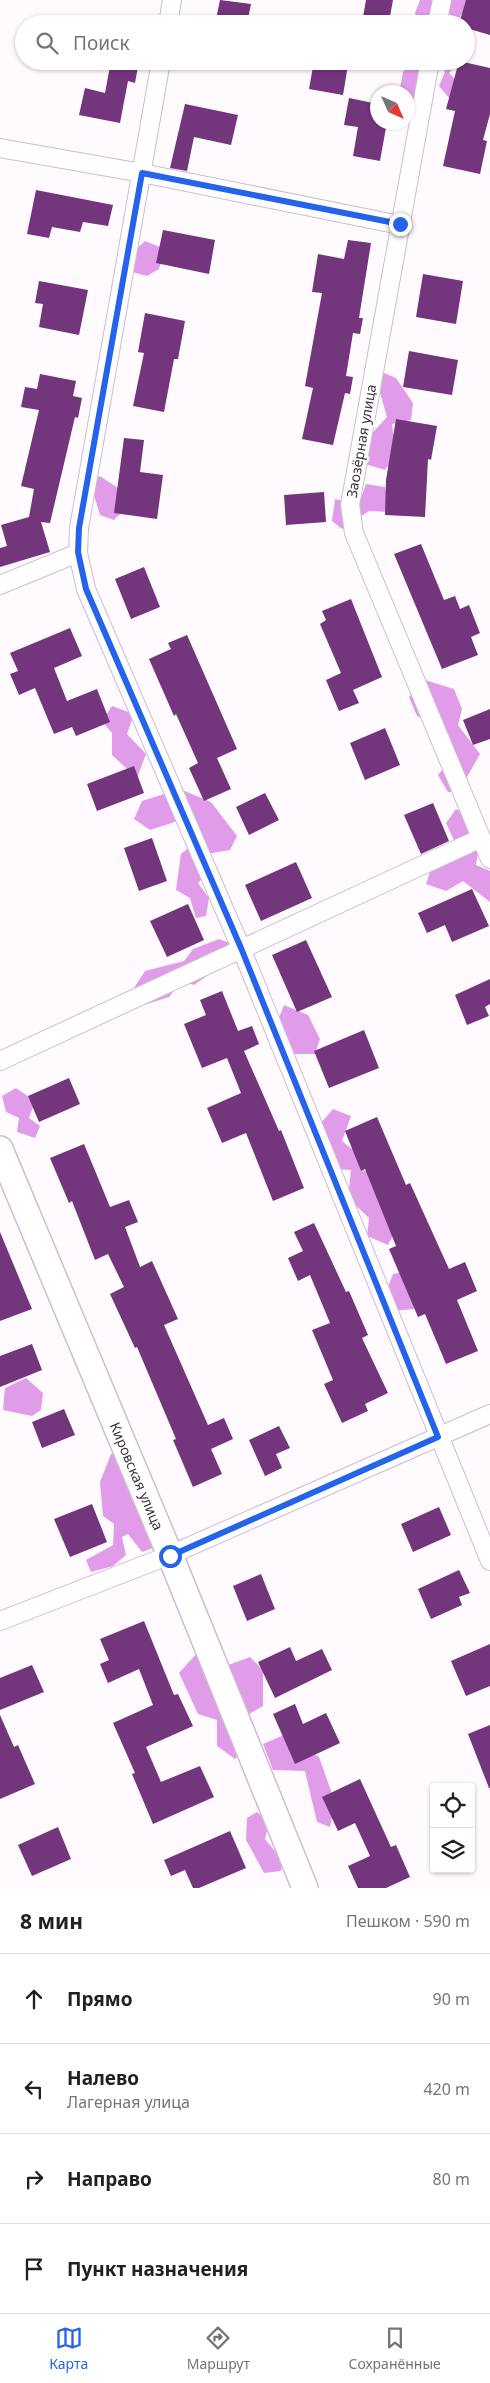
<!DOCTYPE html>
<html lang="ru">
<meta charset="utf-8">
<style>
:root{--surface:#fff;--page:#f6f6f6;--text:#202124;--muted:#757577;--line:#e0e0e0;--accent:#2563eb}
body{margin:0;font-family:"Noto Sans",sans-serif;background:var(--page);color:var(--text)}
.controls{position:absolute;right:15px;bottom:15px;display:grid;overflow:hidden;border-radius:5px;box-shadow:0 1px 4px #0004}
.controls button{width:45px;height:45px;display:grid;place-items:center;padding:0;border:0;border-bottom:1px solid var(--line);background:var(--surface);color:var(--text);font:25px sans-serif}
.compass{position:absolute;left:370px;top:85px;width:45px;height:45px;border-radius:50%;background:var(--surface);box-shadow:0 1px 4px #0004;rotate:135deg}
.stop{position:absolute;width:15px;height:15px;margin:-11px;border:4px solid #2563eb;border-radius:50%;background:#fff}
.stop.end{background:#2563eb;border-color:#fff;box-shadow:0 1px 5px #0008}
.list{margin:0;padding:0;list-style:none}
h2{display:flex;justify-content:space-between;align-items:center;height:65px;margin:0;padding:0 20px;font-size:21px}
h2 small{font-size:16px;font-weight:400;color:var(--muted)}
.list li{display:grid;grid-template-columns:32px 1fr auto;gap:15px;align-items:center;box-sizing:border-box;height:90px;padding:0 20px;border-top:1px solid var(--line)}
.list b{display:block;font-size:19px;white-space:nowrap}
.list p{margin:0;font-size:16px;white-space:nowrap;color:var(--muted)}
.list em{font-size:16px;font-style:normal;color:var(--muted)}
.icon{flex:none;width:28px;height:28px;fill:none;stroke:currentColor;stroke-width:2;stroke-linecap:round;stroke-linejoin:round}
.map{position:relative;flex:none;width:490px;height:1888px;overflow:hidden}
.search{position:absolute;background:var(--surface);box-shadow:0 1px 4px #0004;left:15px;right:15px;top:15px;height:55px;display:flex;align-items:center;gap:12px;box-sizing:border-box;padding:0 18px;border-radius:28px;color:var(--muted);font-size:19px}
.sheet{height:425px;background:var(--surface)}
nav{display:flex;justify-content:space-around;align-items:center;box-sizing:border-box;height:70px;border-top:1px solid var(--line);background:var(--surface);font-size:14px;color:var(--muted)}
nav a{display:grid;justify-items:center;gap:2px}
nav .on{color:var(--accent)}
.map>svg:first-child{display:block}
</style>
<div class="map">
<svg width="490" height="1888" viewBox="0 0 490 1888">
<rect width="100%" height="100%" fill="#fefafe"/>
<path fill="#e19ce9" d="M420 0H439L432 24H418L415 13Z
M447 0H471L469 8 460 16 463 24H453L454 22 445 5Z
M413 61H429L421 96 409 104 408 92H402L400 88 403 72Z
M439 61H460L449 73 461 85 450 99 439 86 445 72Z
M145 241 165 249 159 269 147 276 132 272 129 255Z
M384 373 396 378 413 403 411 420 392 424 396 455 385 470 365 464 364 442 387 417 378 386Z
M100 476 127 494 126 508 114 520 100 515 90 482Z
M366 484 385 487 391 512 369 511 342 529 332 521 335 499 359 504Z
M425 680 454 689 462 709 458 725 480 754 467 777 470 791 448 792 438 775 453 757 446 732 417 716 409 697Z
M112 706 134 714 127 734 146 754 137 778 112 755V733L102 721Z
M180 789 211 802 237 836 230 850 207 854 212 868 198 883 209 898 206 916 196 918 190 898 176 890 181 854 197 841 190 817 150 830 134 819 142 801Z
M456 809 471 817 479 848 476 865 490 871V902L463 881 446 891 426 884 432 866 459 851 446 823Z
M219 939 232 944 224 964 194 985 181 981 169 997 144 1005 130 994 145 971 184 961 193 949Z
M284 1005 308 1015 320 1039 315 1054H293L275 1028Z
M16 1088 35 1101 29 1118 40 1126 35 1138 17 1132 19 1118 6 1112 2 1096Z
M333 1109 351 1116 342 1141 358 1154 360 1170 374 1173 398 1226 388 1245 367 1236 369 1218 348 1198 351 1170 323 1168 313 1151 324 1140 320 1124Z
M414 1270 427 1289 414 1309 393 1311 386 1292 393 1274Z
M26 1378 43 1393 41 1410 32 1416 3 1410 5 1388Z
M123 1452 161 1545 142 1552 128 1534 122 1537 126 1555 113 1566 91 1572 86 1560 113 1545 114 1524 103 1516 100 1482 111 1454Z
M197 1653 223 1667 250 1657 263 1670V1706L242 1718 243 1749 235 1759 217 1746V1720L198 1714 179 1673Z
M284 1735 319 1757 335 1802 330 1827 317 1822 305 1771 273 1770 263 1744Z
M257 1812 269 1822 265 1839 283 1861 281 1871 264 1873 246 1840 247 1818Z"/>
<path fill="#73357b" d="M220 0 251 4 247 24H215Z
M366 0H393L389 22 363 17Z
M466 0H490V35L466 28V24H459Z
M111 61H139L135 83 128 81 120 123 79 115 85 88 105 93Z
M314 61 348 65 343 95 309 89Z
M459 61 490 68V114L483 140 487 141 480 174 443 166 455 111 446 109Z
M349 98 378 104V122H387L380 161 353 156 358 127 344 125Z
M185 104 238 115 231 145 194 137 187 171 170 168Z
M36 190 113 205 108 226 83 222 80 232 52 227 49 238 27 234Z
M163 230 215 240 209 274 156 263Z
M348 240 371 243 359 318H363L360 334 353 333 346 376 353 377 350 394 345 393 333 445 302 439 313 388 305 386 322 293 312 292 318 254 344 259Z
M423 274 463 281 456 324 416 317Z
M39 281 88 290 79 335 39 327 43 304 35 303Z
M145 313 185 321 178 359H174L164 412 133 406 144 353 138 352Z
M409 351 458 360 452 395 403 387Z
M40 374 76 381 73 396 82 398 78 418 75 417 50 523 41 522 50 552 0 567V548L7 546 1 525 29 517 34 489 21 486 39 410 21 407 25 387 37 389Z
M396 419 437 426 431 460 428 459 425 517 385 515 386 480Z
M124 438 144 440 140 472 163 475 157 519 114 513Z
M324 492 326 522 286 525 284 495Z
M421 544 444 600 455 596 460 609 469 605 480 633 471 637 478 655 442 669 394 554Z
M144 567 160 607 131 619 115 579Z
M351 599 382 677 353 690 359 703 339 711 326 680 341 673 320 624 326 620 322 611Z
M70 628 82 656 54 668 67 701 97 689 110 722 76 736 72 727 54 734 35 688 19 695 10 674 18 671 10 653Z
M187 635 237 749 217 758 231 789 204 801 189 768 198 763 176 714 174 716 149 659 171 649 168 643Z
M490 709V739L473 745 463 720Z
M385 728 400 765 365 780 350 743Z
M134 766 144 793 97 811 87 784Z
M265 793 279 820 249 835 236 807Z
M433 803 449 841 421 854 404 815Z
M152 838 167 881 139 891 124 848Z
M296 862 312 898 261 921 245 885Z
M472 889 489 926 452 942 445 925 427 933 418 913Z
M188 904 204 940 167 957 150 921Z
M306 940 332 997 297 1012 272 955Z
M490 979V1004L485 1007 489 1016 467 1025 455 995Z
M222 991 238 1031 252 1026 259 1044 244 1051 279 1131 281 1130 304 1188 273 1201 246 1133 222 1143 207 1108 241 1093 227 1058 202 1068 184 1024 206 1015 200 1000Z
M364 1030 379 1068 329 1088 314 1051Z
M69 1078 80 1104 39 1122 28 1096Z
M377 1117 406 1185 410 1183 449 1269 465 1262 477 1291 457 1300 478 1351 446 1364 425 1314 418 1317 389 1249 396 1246 365 1169 361 1171 345 1131Z
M84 1144 110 1207 129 1200 138 1222 125 1227 140 1267 152 1261 178 1319 164 1325 208 1425 224 1418 233 1439 211 1449 222 1474 193 1487 173 1440 176 1439 137 1347 135 1348 110 1294 124 1287 108 1254 95 1260 72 1201 69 1203 50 1158Z
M314 1223 346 1292 349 1291 368 1335 362 1338 388 1393 365 1404 368 1411 342 1423 324 1384 333 1380 312 1330 330 1323 310 1275 298 1281 288 1258 303 1251 294 1232Z
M0 1232 32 1309 0 1321Z
M32 1344 42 1370 0 1387V1356Z
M64 1409 75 1435 42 1448 32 1422Z
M279 1426 290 1448 276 1454 282 1468 265 1476 249 1440Z
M92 1504 107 1542 70 1557 54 1519Z
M439 1507 451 1535 413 1552 401 1524Z
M459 1570 470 1593 459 1597 462 1605 431 1619 418 1589Z
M261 1574 275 1609 247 1621 233 1586Z
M144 1621 174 1695 178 1694 193 1726 146 1747 161 1782 200 1766 214 1797 153 1824 132 1774 135 1773 113 1723 153 1705 139 1669 108 1683 100 1664 109 1660 100 1639Z
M490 1644V1686L466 1696 451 1661Z
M290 1647 296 1661 322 1649 332 1670 275 1698 258 1662Z
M32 1665 44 1692 0 1710V1678Z
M295 1704 303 1724 326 1713 340 1743 295 1764 273 1714Z
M0 1715 14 1747 18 1745 35 1784 0 1799Z
M490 1725V1788H489L468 1734Z
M360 1779 391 1847 396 1845 410 1877 386 1888H358L348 1866 370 1856 355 1823 338 1831 322 1797Z
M58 1827 71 1859 32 1876 18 1845Z
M230 1831 246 1868 199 1888H193L185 1870 171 1876 164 1860Z"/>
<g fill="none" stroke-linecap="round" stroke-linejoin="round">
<defs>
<path id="street" d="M168 24 172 0
M437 24 442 0
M161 61 79 528 78 553 86 589 241 948 490 1561
M430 61 350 505 354 533 490 859
M0 148 142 173 400 225
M0 585 78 553
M0 1061 481 838
M0 1621 170 1555 490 1414"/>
<path id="secondary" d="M0 1149 170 1555 305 1888"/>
</defs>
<use href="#street" stroke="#cfbcd1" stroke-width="20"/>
<use href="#secondary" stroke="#cfbcd1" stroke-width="28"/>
<use href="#street" stroke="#fff" stroke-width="18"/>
<use href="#secondary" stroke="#fff" stroke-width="25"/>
</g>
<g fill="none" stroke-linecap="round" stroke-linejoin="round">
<path stroke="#2563eb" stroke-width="6" d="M170 1556 438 1437 241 948 86 589 78 552 79 528 142 173 400 224"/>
</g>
<g text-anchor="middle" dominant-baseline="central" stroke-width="5" stroke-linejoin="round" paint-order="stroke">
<g font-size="14" fill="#3b343c" stroke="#fff">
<text transform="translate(361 441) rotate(-80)">Заозёрная улица</text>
<text transform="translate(137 1476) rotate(67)">Кировская улица</text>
</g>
</g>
</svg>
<div class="controls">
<button><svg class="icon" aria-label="locate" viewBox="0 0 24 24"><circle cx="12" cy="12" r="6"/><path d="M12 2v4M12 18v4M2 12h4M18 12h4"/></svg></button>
<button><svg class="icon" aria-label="layers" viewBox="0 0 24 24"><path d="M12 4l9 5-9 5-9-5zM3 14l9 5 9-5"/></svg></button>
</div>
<svg class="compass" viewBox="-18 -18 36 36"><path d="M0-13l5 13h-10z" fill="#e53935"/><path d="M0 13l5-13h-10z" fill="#757577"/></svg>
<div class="stop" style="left:170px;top:1556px"></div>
<div class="stop end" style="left:400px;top:224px"></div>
<div class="search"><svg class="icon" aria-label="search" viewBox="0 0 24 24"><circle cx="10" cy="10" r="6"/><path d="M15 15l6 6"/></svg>Поиск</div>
</div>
<section class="sheet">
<h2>8 мин<small>Пешком · 590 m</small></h2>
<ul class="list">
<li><svg class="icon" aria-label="ahead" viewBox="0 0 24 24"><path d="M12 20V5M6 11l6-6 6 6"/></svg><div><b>Прямо</b></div><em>90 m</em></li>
<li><svg class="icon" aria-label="left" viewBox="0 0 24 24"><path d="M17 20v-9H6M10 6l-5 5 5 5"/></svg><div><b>Налево</b><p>Лагерная улица</p></div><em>420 m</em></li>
<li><svg class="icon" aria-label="right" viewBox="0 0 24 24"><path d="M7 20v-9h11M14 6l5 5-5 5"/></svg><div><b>Направо</b></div><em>80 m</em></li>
<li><svg class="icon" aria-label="arrive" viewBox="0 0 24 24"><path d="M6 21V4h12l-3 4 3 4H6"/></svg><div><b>Пункт назначения</b></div></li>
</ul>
</section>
<nav>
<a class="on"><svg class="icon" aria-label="map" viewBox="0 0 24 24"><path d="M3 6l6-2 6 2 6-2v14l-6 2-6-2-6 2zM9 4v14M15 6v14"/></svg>Карта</a>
<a><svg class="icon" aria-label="directions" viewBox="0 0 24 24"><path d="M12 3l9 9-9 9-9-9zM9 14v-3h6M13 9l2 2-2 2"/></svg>Маршрут</a>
<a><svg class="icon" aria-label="saved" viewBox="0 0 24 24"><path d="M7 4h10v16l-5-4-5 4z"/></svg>Сохранённые</a>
</nav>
